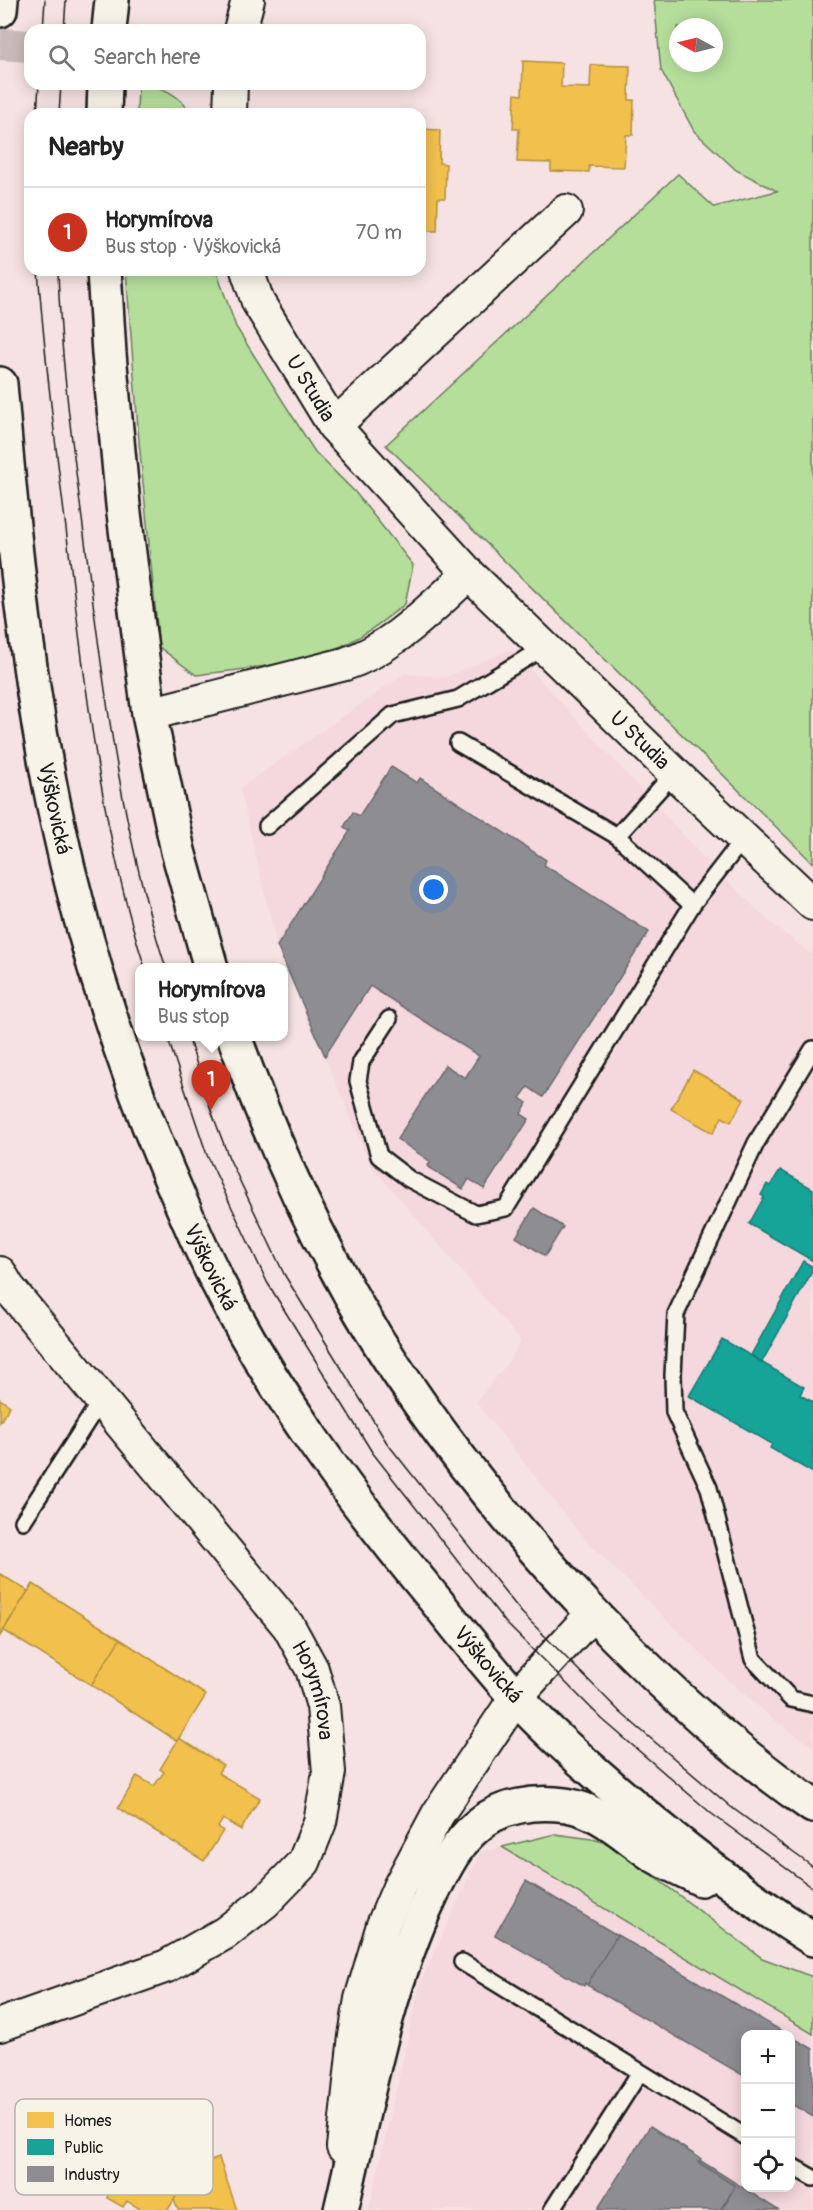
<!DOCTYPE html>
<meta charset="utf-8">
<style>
:root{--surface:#fff;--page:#f6f6f6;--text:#222;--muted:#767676;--line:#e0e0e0;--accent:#c8321e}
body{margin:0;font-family:Pangolin,sans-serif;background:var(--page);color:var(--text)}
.controls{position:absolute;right:18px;bottom:18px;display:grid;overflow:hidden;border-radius:12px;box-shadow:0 3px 15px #0003}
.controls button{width:54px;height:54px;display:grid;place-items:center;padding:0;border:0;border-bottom:2px solid var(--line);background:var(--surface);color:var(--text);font:30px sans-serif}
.compass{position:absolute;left:669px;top:18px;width:54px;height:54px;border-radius:50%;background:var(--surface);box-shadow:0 3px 15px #0003;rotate:277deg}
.you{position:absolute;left:434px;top:890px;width:21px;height:21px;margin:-15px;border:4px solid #fff;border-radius:50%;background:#1a73e8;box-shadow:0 0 0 9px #1a73e833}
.badge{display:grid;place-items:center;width:39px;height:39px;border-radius:50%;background:var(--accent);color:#fff;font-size:20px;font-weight:700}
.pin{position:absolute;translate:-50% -50px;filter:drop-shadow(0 2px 3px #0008)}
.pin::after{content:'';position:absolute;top:32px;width:21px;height:18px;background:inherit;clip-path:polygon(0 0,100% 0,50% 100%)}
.popup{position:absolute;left:135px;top:963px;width:153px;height:78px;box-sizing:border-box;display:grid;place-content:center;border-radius:12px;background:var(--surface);filter:drop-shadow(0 2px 4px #0005);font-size:20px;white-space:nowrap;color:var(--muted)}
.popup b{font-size:22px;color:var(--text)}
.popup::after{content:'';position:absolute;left:50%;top:100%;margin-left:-12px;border:12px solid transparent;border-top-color:var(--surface)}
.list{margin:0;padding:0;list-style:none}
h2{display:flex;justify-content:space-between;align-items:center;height:78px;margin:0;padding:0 24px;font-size:26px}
h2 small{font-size:20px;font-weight:400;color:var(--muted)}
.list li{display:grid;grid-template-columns:39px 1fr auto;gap:18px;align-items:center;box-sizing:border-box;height:90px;padding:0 24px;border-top:2px solid var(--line)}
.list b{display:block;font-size:22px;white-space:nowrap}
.list p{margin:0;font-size:20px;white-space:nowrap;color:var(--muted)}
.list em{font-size:20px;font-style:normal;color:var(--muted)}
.icon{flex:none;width:33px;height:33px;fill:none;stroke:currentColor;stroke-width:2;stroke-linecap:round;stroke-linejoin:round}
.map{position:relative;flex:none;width:813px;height:2210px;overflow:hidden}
.search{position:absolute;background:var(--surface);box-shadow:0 3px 15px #0003;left:24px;top:24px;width:402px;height:66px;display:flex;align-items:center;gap:15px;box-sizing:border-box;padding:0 21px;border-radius:18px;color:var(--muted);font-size:22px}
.panel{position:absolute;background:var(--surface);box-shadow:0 3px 15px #0003;left:24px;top:108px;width:402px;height:168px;border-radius:18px}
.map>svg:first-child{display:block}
</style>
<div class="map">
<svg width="813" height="2210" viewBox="0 0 813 2210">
<rect width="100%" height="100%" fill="#f6e2e2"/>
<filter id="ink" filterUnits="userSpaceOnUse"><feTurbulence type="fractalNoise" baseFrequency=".0167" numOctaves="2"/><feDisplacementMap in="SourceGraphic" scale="12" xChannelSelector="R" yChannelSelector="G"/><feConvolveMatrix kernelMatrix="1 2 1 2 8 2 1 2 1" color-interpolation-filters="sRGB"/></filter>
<g filter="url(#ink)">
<path fill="#f5d7de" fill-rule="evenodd" d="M512 649 703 857 773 925 813 955V1747L772 1718 728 1680 582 1536 476 1402 507 1364 521 1341 371 1165 277 946 240 788 404 674 446 677Z
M502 1847 813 2034V2210H369L420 1984 480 1853ZM746 2034H790V2188H746Z"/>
<path fill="#b5de9b" stroke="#687d5c" stroke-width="1.5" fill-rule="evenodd" d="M654 0H813V863L386 445 678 174 714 207 777 191 736 170 694 131 661 70ZM678 27H714V63H678Z
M138 84C159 84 181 95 191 114H137Z
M126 270H216L236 327 315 452 355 492 413 565 405 604C382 622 358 641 331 650 288 666 241 669 196 675L159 647 139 441Z
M555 1834 592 1839 611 1844 762 1958 813 1977V2034L502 1847Z"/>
<path fill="#f2c14e" stroke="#b2903f" stroke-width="1.5" d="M523 61 562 63 561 87 590 88 591 65 630 66 629 100H634L633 135H626L624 167 589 166V172L551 171V163L517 162 519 129H513L515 94 522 95Z
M420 129 440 130 439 163 446 164 445 198H438L437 231H420Z
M693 1070 744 1099 731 1122 722 1117 713 1133 671 1109Z
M0 1399 10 1406 0 1422Z
M0 1574 28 1591 0 1636Z
M33 1584 120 1639 91 1685 3 1630Z
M120 1639 206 1695 177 1741 91 1685Z
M179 1738 223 1765 218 1773 260 1798 241 1830 223 1819 218 1827 223 1831 204 1861 118 1808 137 1776 154 1786 164 1772 160 1769Z
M126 2136 189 2174 168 2210H142L127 2201 123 2207 107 2198 109 2191 97 2184Z
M219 2158 237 2210H178L174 2200 189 2174 184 2170Z"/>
<path fill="#17a398" stroke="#187a73" stroke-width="1.5" d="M780 1170 813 1189V1261L749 1224 764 1197 761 1195 767 1184 770 1186Z
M803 1261 813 1267V1270L762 1362 751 1355Z
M722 1339 804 1387 800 1395 813 1402V1473L770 1448 772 1444 689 1396Z"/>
<path fill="#8d8d92" stroke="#6b6b6f" stroke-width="1.5" d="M391 767 417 783 420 778 546 860 544 865 649 932 543 1097 528 1087 520 1098 527 1103 521 1114 529 1119 484 1189 469 1179 463 1189 427 1166 431 1162 397 1139 445 1065 465 1078 479 1056 370 986 325 1056 277 946 350 831 344 827 353 812 359 816Z
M534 1208 563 1227 545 1256 516 1237Z
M526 1881 617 1935 587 1985 585 1983 584 1986 495 1935Z
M617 1935 787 2034H746V2077L587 1985Z
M790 2036 813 2049V2117L790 2103Z
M650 2126 701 2159 698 2162 735 2186 720 2210H597Z
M701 2161 778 2210H722L735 2186 698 2162Z"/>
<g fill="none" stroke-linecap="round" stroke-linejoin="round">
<path stroke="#cababa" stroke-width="32" stroke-dasharray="32 16" stroke-linecap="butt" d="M0 44 30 46"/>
<defs>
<path id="service" d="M458 743 617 836 674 773
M267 826 393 715 458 699 530 656 541 644
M617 836 692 905
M389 1019 361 1062 358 1081 379 1156 409 1179 476 1214 506 1208 692 905 743 839
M813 1049 756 1143 676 1314 673 1375 674 1412 709 1488 753 1659 791 1699 813 1704
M23 1521 101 1400
M462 1962 746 2137
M790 2165 813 2178
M552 2210 640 2072"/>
<g id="minor">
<path d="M240 30 248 0"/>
<path d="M230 114 231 84"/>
<path id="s1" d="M247 270 258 302 334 426 469 574 674 773 813 904"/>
<path d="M334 426 566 211"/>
<path d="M149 714 345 664C394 648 431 607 469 574"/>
<path id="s2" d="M0 1273 8 1287 289 1627 312 1669 323 1706 329 1772 320 1822 304 1862 265 1902 225 1933 167 1966 0 2025"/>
<path d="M343 2147 355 2036 361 1999 383 1925 399 1887 438 1814 516 1697 593 1613"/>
</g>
<g id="tertiary">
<path d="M0 10 1 0"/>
<path d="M109 30 112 0"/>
<path d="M104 114 105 84"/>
<path d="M104 270 109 354 123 505 149 714 178 851 211 968"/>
<path id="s3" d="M0 384C12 527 26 671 55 811 81 934 119 1055 167 1170 183 1207 198 1244 216 1279 273 1392 347 1493 427 1590 456 1625 484 1662 515 1696 545 1730 581 1760 615 1790 678 1844 743 1895 813 1939"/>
<path d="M234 1036C280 1165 340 1292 420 1404 472 1478 530 1547 592 1612 660 1684 732 1750 813 1806"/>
<path d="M341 2210C366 2104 384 1994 431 1895 443 1871 455 1845 476 1827 500 1805 535 1801 566 1805 600 1810 624 1835 652 1854 667 1863 685 1871 701 1879"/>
</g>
</defs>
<use href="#service" stroke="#1c1c1c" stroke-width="20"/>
<use href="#minor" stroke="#1c1c1c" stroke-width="36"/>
<use href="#tertiary" stroke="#1c1c1c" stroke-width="38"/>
<use href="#service" stroke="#f7f3e8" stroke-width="15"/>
<use href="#minor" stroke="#f7f3e8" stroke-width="32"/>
<use href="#tertiary" stroke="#f7f3e8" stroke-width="33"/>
<path stroke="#1c1c1c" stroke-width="1.5" d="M43 30 45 0
M64 30 66 0
M37 114 39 84
M59 114 61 84
M38 270C46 372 59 474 72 576 87 705 105 844 145 968
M58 270C61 371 76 472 89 572 106 705 124 840 166 968
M167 1036 207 1155 267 1282 372 1452 506 1623 602 1719 712 1814 813 1888
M188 1036 211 1110 229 1158 284 1274 387 1443 522 1613 621 1713 731 1807 813 1867"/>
</g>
</g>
<g text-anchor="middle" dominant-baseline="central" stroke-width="6" stroke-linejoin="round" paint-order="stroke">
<g font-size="21" fill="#1c1c1c" stroke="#f7f3e8">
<text stroke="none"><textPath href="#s1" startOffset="135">U Studia</textPath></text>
<text stroke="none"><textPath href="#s1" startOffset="618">U Studia</textPath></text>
<text stroke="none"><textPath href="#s3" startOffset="428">Výškovická</textPath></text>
<text stroke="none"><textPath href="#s3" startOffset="914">Výškovická</textPath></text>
<text stroke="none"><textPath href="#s3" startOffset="1400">Výškovická</textPath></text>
<text stroke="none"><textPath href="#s2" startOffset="526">Horymírova</textPath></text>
</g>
</g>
<rect x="15" y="2099" width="198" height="96" rx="9" fill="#f7f3e8" stroke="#b5b2ab" stroke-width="1.5"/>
<rect x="27" y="2112" width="27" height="16" fill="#f2c14e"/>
<rect x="27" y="2139" width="27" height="16" fill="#17a398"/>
<rect x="27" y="2166" width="27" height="16" fill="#8d8d92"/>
<g font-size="16" fill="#1c1c1c">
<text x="64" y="2126">Homes</text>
<text x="64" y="2153">Public</text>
<text x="64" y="2180">Industry</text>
</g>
</svg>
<div class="controls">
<button>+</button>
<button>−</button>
<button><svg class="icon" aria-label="locate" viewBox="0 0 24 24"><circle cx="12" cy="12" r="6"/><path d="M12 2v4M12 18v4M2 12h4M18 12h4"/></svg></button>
</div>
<svg class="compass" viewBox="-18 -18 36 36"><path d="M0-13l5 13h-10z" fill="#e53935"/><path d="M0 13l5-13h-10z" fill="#767676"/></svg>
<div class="you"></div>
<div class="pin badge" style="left:211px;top:1110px">1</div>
<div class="popup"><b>Horymírova</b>Bus stop</div>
<div class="search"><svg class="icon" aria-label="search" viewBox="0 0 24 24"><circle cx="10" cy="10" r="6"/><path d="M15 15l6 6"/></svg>Search here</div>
<section class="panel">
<h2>Nearby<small></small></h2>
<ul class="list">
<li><span class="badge">1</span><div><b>Horymírova</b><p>Bus stop · Výškovická</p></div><em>70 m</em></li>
</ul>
</section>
</div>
